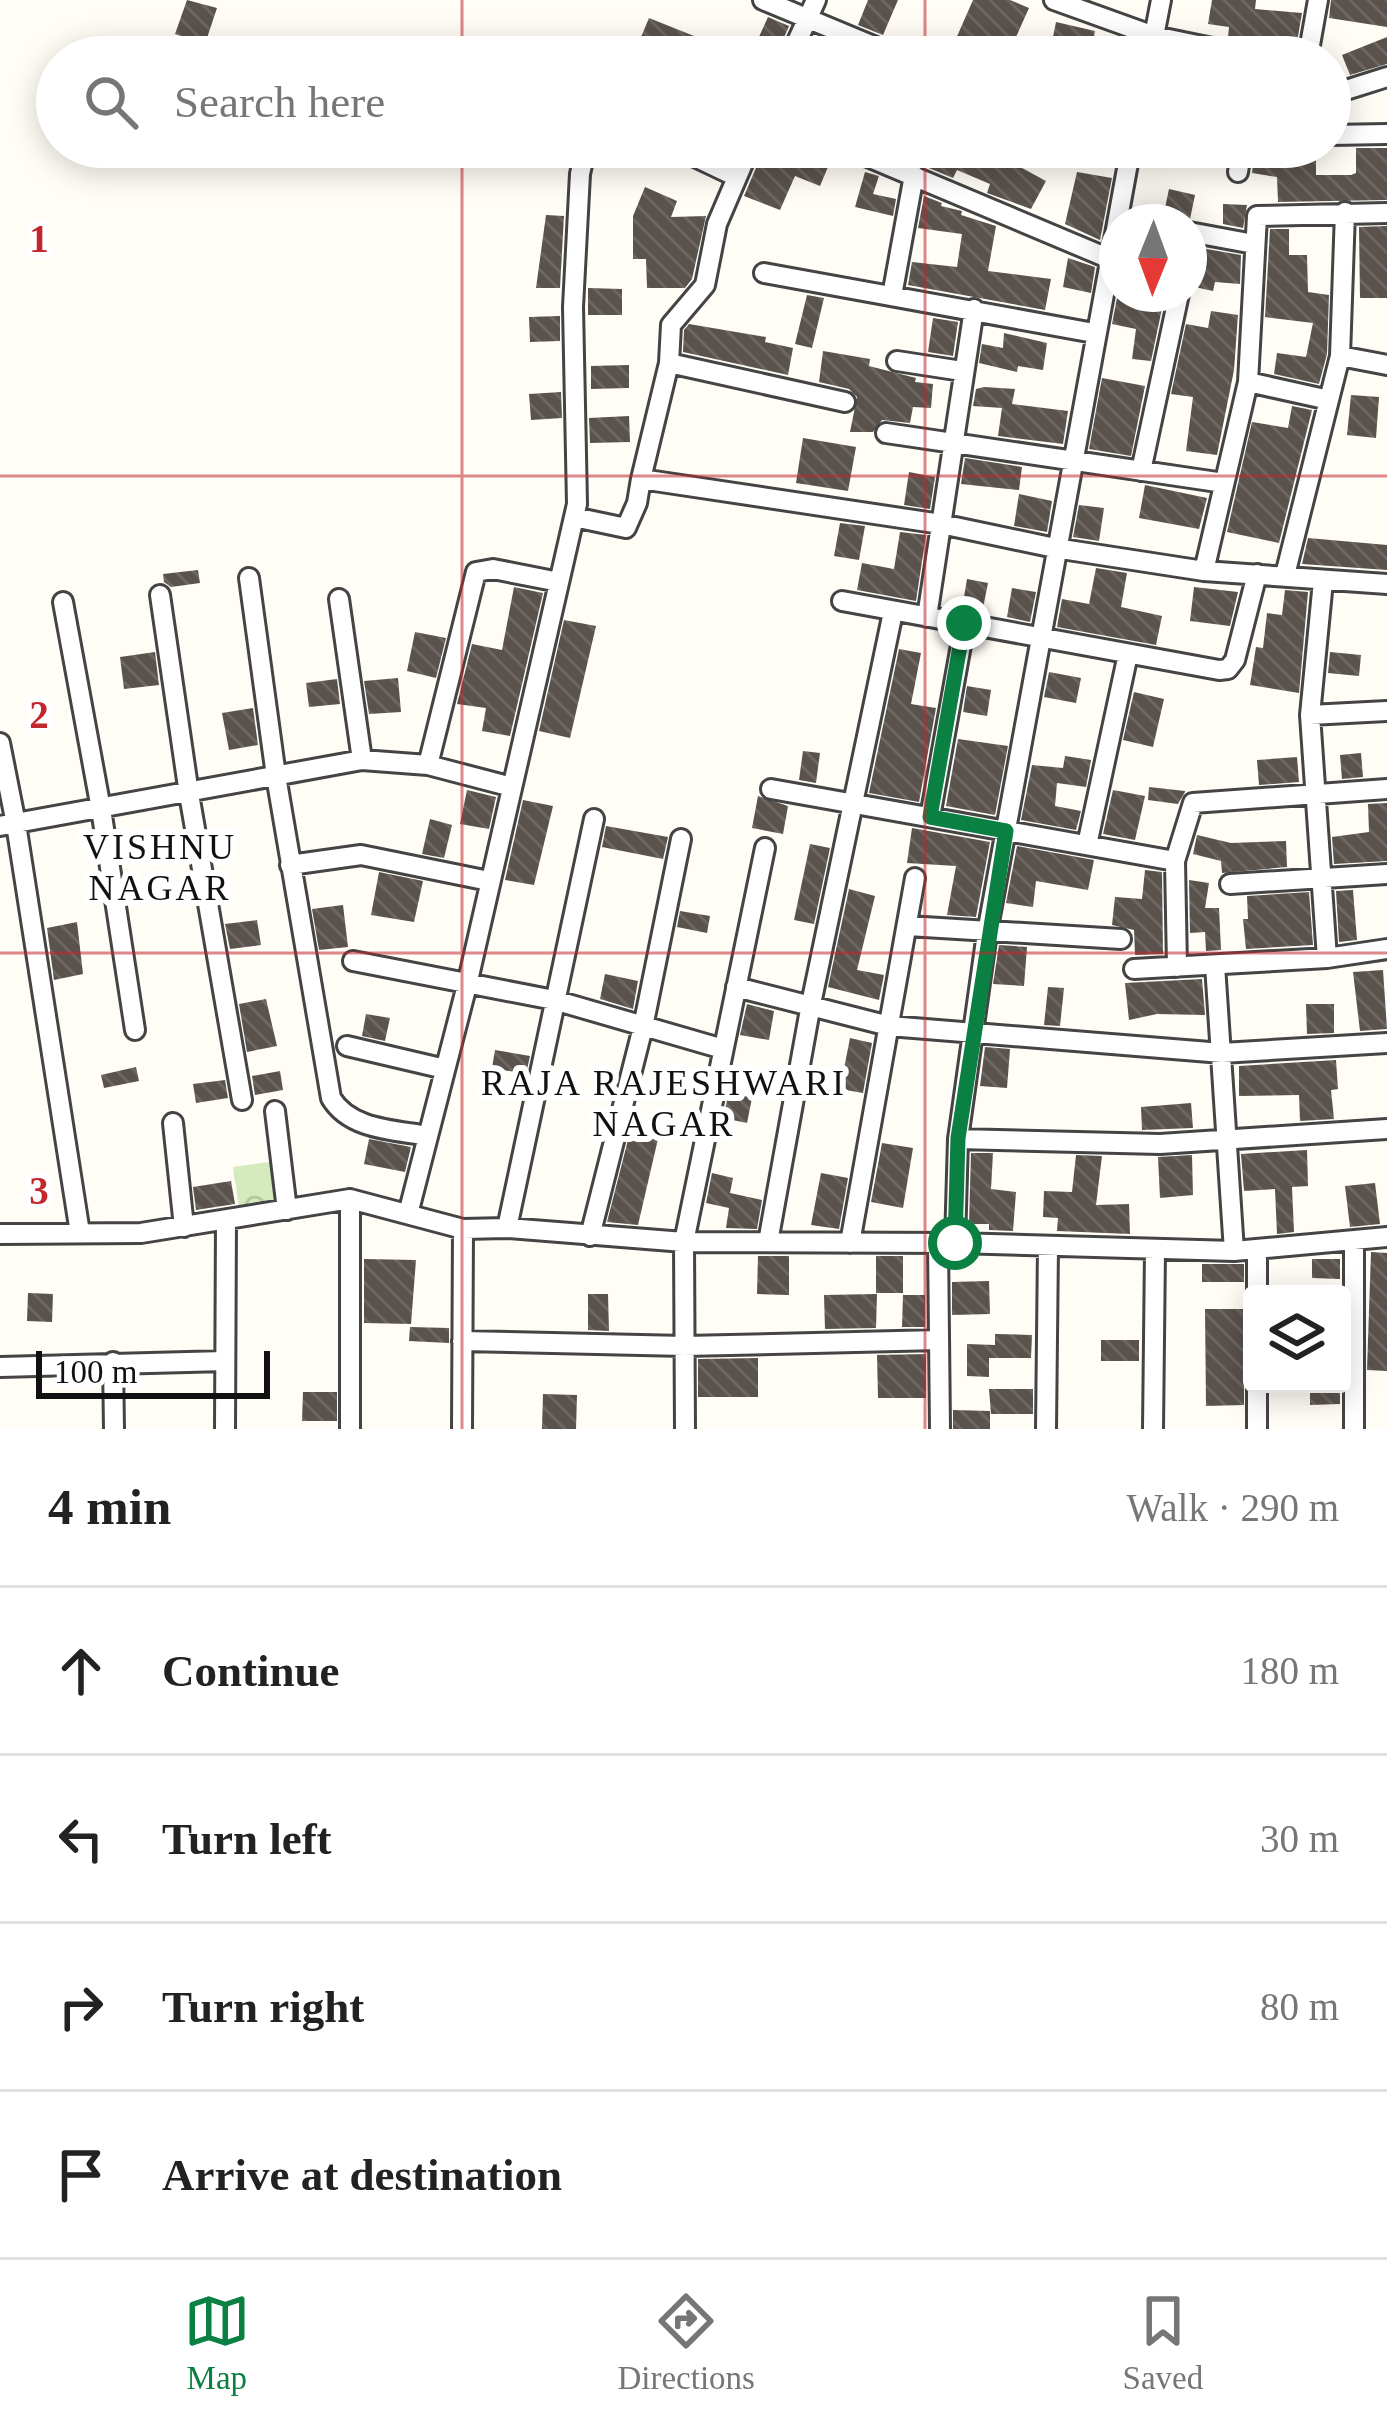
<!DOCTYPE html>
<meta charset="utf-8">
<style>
:root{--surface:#fff;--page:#f6f6f6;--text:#222;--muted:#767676;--line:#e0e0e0;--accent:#0b8043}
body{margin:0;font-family:"Times New Roman",serif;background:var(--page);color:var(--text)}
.controls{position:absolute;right:36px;bottom:36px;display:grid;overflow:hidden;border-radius:12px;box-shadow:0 6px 30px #0003}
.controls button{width:108px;height:108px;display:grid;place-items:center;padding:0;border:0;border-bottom:3px solid var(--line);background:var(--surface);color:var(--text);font:60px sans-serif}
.compass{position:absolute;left:1099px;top:204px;width:108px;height:108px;border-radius:50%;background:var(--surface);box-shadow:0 6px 30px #0003;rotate:181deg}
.scale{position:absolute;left:36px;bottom:30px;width:234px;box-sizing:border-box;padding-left:12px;border:6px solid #111;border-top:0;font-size:33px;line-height:42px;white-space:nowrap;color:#111;-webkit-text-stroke:9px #fff;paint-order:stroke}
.stop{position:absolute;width:36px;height:36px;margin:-27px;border:9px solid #0b8043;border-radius:50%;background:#fff}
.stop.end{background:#0b8043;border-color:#fff;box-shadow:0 3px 12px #0008}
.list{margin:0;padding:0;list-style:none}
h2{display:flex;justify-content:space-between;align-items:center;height:156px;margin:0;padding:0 48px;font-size:51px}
h2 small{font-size:39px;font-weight:400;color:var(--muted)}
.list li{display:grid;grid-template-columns:78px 1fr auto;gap:36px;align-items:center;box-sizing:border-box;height:168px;padding:0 48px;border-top:3px solid var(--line)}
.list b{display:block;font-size:45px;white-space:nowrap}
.list em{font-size:39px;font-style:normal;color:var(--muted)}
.icon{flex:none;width:66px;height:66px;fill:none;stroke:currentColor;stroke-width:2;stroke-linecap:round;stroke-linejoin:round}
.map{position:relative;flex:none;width:1387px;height:1429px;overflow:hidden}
.search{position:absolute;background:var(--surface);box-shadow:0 6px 30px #0003;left:36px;right:36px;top:36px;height:132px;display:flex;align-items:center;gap:30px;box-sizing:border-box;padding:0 42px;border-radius:66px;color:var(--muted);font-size:45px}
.sheet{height:828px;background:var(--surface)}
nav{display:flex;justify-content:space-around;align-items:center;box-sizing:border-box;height:168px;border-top:3px solid var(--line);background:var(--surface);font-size:33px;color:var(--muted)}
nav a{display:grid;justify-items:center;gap:6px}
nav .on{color:var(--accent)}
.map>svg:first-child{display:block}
</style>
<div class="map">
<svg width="1387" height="1429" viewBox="0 0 1387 1429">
<defs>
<pattern id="park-crowns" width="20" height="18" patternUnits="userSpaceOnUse" patternTransform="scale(3)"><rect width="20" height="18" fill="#d5ebbd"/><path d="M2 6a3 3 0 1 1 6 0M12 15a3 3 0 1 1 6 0" fill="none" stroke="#b6c8a1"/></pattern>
<pattern id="building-back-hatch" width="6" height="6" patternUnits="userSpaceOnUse" patternTransform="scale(3)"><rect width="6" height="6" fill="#5a524d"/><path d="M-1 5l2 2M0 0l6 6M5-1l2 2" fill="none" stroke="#6d6662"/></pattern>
</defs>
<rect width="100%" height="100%" fill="#fffdf5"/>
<path fill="url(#park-crowns)" d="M276 1161 282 1199 239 1207 233 1167Z"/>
<path fill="url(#building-back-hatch)" d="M187 0 217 8 205 44 175 34Z
M868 0H898L883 35 858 25Z
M973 0H1010L1029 8 1007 57H948Z
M1212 0H1256L1255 9 1302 13 1297 42 1284 41 1279 57H1269L1260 44 1228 37 1229 27 1208 24Z
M1331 0H1387V27L1329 18Z
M768 17 789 26 779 49 758 39Z
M649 18 699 38 690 57H663L665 52 639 42Z
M1056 22 1095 31 1090 57H1049Z
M815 36 865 57H806Z
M1387 37V64L1350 75 1342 55Z
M765 147H831L833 155 820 186 795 176 780 210 744 196Z
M924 147H960L997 159 1003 147H1032L1022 168 1046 181 1031 209 987 193 990 184 957 170 953 178 924 166Z
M1190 147H1226L1222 167 1187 161Z
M1255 147H1316V175H1351L1356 173V148H1387V200L1278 202 1277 177 1252 173Z
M865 172 879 176 873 194 896 199 893 216 855 207Z
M1077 172 1112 178 1100 240 1065 224Z
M645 187 677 201 671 217 706 216 692 279 685 288H647L646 259H633V216Z
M1169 189 1195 195 1190 219 1162 222Z
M924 196 942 203 941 206 962 211 961 215 996 226 988 271 1051 279 1045 310 908 285 912 262 957 267 962 234 918 228Z
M1223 204 1247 205 1243 228 1223 224Z
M546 215 564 216 560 288H536Z
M1387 226V298H1360L1359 227Z
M1270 229H1289V255H1307L1308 292 1329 295 1327 354 1319 384 1274 374 1277 353 1306 357 1313 323 1265 317Z
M1189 246 1241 255 1240 284 1215 282 1213 291 1190 286Z
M1068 258 1095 267 1091 293 1063 287Z
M588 288 622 289V315H588Z
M1147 294H1165L1151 361 1132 359 1136 329 1112 324 1117 298 1145 303Z
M807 295 824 298 812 348 795 344Z
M1211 311 1238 315 1234 370 1217 455 1186 451 1193 397 1171 394 1186 324 1208 328Z
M560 316V341L530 342 529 317Z
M933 318 958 322 953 356 928 352Z
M689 324 766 337 765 342 793 348 788 375 683 352 684 330Z
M1004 333 1047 343 1043 370 1018 366 1017 372 979 363 982 344 1003 348Z
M823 351 870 359 869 366 916 378 915 382 933 384 931 408 913 407 910 423 882 420 873 432H850L857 397 849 389 819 382Z
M629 365V388L591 389V366Z
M1102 378 1145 386 1131 456 1089 449Z
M984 387 1015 389 1012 404 1068 411 1063 444 998 436 1002 408 973 406 976 389Z
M561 392 562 418 531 420 529 394Z
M1351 395 1379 397 1376 438 1347 435Z
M1292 406 1312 410 1279 543 1227 532 1252 422 1288 428Z
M629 416 630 442 590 443 589 418Z
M803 438 856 447 848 491 796 483Z
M965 458 1022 467 1019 490 961 484Z
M909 472 935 477 930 509 904 505Z
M1145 485 1207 498 1199 529 1139 518Z
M1019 494 1052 501 1047 532 1014 526Z
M1079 505 1104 508 1099 541 1073 537Z
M840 523 865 526 859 560 834 556Z
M900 532 926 535 916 601 857 590 862 563 894 569Z
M1308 538 1387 545V570L1302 564Z
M1096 568 1127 573 1121 607 1162 616 1156 645 1057 627 1062 599 1089 604Z
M198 570 200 583 171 587 164 582 163 574Z
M967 579 988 583 982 613 962 609Z
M514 587 543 593 510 736 482 731 486 708 457 704 472 644 502 650Z
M1194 587 1238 592 1230 626 1190 621Z
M1012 588 1036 592 1030 622 1007 617Z
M1285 590 1308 592 1299 693 1250 685 1256 647 1263 648 1267 613 1282 615Z
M564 620 596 626 570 738 539 731Z
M415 632 446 638 436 678 407 671Z
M899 649 921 653 911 704 936 708 919 802 869 793Z
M155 652 159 685 124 689 120 657Z
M1330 652 1361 655 1359 676 1328 673Z
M1049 672 1081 678 1076 703 1044 697Z
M398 678 401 712 369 714 364 681Z
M337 679 340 704 309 707 306 683Z
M967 686 991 690 987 716 963 712Z
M1134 692 1164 699 1153 747 1123 740Z
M253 708 258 745 229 750 222 713Z
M958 739 1008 746 995 815 946 806Z
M803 751 820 753 816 783 799 780Z
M1361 753 1363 777 1342 779 1340 755Z
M1065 756 1091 760 1086 787 1057 783 1055 806 1081 811 1076 830 1021 820 1032 765 1063 768Z
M1297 757 1299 782 1259 785 1257 760Z
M1149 787 1185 791V792L1178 804 1148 800Z
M467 790 496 797 489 829 460 824Z
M1113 790 1145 796 1135 840 1103 834Z
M758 796 788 806 783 834 752 828Z
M523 800 553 806 534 885 505 880Z
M1387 803V861L1334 864 1332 837 1369 832 1368 804Z
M430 819 452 825 444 858 422 854Z
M606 826 668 837 663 859 602 847Z
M912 828 990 842 976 917 947 915 956 866 907 863Z
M1197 835 1231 843 1286 841 1287 867 1222 873 1221 861 1193 854Z
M810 844 830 848 814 924 794 920Z
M1017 846 1094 860 1088 890 1036 881 1033 907 1006 903Z
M1145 870 1162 872 1163 954 1135 955 1134 930 1112 925 1115 897 1142 899Z
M379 872 423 881 414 922 371 915Z
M1189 880 1209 883 1205 908H1219L1221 950 1206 951 1205 932 1190 933Z
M849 889 875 896 857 970 884 975 879 1000 828 987Z
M1353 890 1357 940 1339 942 1336 891Z
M1309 892 1313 945 1246 949 1243 919H1248L1247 896Z
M343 905 348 947 319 950 312 909Z
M680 911 710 916 707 933 677 927Z
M257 920 261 945 230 949 225 924Z
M77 922 83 974 54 980 47 928Z
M999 945 1027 947 1024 986 993 984Z
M1383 970 1387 1029 1360 1031 1353 972Z
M605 974 638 981 633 1009 600 999Z
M1202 979 1205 1015 1157 1014 1129 1020 1125 983Z
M1048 987 1064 988 1060 1026 1044 1025Z
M266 999 277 1046 247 1052 239 1004Z
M747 1004 774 1011 769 1040 740 1035Z
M1306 1004H1334V1033L1307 1034Z
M366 1014 390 1018 385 1041 362 1036Z
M850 1038 872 1043 863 1093 840 1089Z
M985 1047 1010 1049 1007 1088 980 1086Z
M495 1050 530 1056 526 1074 492 1068Z
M1336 1060 1338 1089 1331 1090 1334 1119 1300 1121 1299 1095 1239 1096V1066Z
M136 1067 139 1081 104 1088 101 1075Z
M280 1071 283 1090 255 1095 252 1076Z
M225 1080 228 1098 196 1103 193 1084Z
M729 1092 752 1098 747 1123 723 1118Z
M1191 1103 1193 1128 1142 1130 1141 1107Z
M630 1132 658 1139 638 1225 607 1222Z
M369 1139 411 1147 405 1172 364 1164Z
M882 1143 913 1148 903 1208 871 1202Z
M1307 1150 1308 1186 1292 1187 1294 1232 1277 1234 1275 1189 1244 1191 1241 1154Z
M971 1153H993L991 1189 1016 1192 1013 1231 989 1230V1224H969Z
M1076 1155 1102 1156 1096 1205 1129 1204 1130 1234 1057 1231 1058 1218 1043 1217 1044 1191 1072 1192Z
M1192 1155 1193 1195 1160 1198 1158 1157Z
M712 1173 733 1178 730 1193 762 1200 757 1229 726 1228 729 1208 706 1203Z
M821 1173 848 1178 839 1229 811 1225Z
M231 1181 235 1204 196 1210 193 1187Z
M1375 1183 1380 1224 1350 1227 1345 1186Z
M1371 1252 1387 1253V1371L1367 1370Z
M758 1256H789V1295L757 1294Z
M876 1256H903V1293H876Z
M364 1259 416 1260 411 1324 364 1323Z
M1312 1259H1340V1279L1312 1278Z
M1202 1264H1244V1282H1202Z
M989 1281 990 1314 952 1315V1282Z
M28 1293 53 1294 52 1322 27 1321Z
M588 1294H608L609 1331 588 1330Z
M877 1294 876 1328 825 1329 824 1295Z
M903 1295H925V1327H902Z
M1205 1309H1244V1405L1206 1406Z
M410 1327 449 1328V1343L409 1341Z
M995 1334 1032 1335 1031 1358H989V1377L967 1376V1344L995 1345Z
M1101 1340H1139V1361H1101Z
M926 1354V1398H878L877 1355Z
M758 1358V1397H698V1359Z
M1310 1384H1340V1404L1310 1405Z
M989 1389H1033V1414H991Z
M303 1392H337V1421H302Z
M543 1394 577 1395 576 1429H542Z
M953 1410 990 1411V1429H953Z"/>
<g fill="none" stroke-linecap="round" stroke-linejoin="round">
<defs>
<path id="minor" d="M763 0 900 57
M1054 0 1154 36 1256 57
M1310 45 1318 0
M790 57 816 0
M1150 57 1161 0
M1330 95 1387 77
M1330 135 1387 134
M674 147 737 177
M750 147 717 224 705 285 671 325 669 363 845 402
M844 147 1110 259
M1238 172 1242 147
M1189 232 1254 244
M764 273 1094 333
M892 296 914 175
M1340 356 1387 365
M897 361 962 371
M1248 382 1329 400
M886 433 1224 483
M1141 471 1179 294
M641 479 669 363
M574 517 626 528 637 503 641 479 941 524 1055 548 1204 571 1387 584
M1204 571 1248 382 1257 216 1387 213
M1285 575 1340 356 1345 212
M249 578 276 776 331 1098C350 1130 395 1130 428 1136
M1323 581 1310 715 1327 958
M160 595 189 794 242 1100
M339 599 362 760
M842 601 1219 670 1228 669 1235 660 1257 574
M63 602 101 809 135 1030
M927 617 974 309
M1310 715 1387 711
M0 743 16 824 80 1233
M428 765 476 572 493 569 559 582
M771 789 1175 861
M930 817 965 623
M0 826 362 760 428 765 512 787
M1087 845 1128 654
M290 865 361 855 489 881
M1230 884 1387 874
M908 926 1121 939
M353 961 554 1000 723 1049
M1215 965 1234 1251
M1177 967 1175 861 1193 803 1387 789
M1134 969 1327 958 1387 949
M736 987 889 1026 1222 1053 1387 1043
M347 1046 445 1069
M275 1111 287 1210
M173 1123 184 1227
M958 1139 1160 1144 1387 1129
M350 1199V1429
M408 1214 467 985 577 504 573 307 580 174 586 147
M507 1228 594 819
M0 1234 141 1233 350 1199 463 1229 507 1228 684 1242 955 1243 1234 1251 1387 1237
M590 1236 643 1027 681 839
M768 1242 811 1004 893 612
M1354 1242V1429
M850 1243 915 878
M938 1243 940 1429
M955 1243 958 1139 987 933 1131 147
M1257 1249V1294
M462 1341 685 1346 939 1340
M113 1362 114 1429
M0 1367 225 1361
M1257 1384V1429
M225 1429 226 1221
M462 1429 463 1229
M685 1429 684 1242 765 848
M1046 1429 1048 1246
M1153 1429 1155 1250"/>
</defs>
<use href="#minor" stroke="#444" stroke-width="24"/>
<use href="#minor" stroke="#fff" stroke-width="18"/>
</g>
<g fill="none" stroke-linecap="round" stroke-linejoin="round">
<path stroke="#0b8043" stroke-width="15" d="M955 1243 958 1138 1006 831 930 817 964 623"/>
</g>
<path fill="none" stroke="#c4262e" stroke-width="3" stroke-opacity="0.55" d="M462 0V57M925 0V57M462 147V1429M925 147V1429M0 476H1387M0 953H1387"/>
<g text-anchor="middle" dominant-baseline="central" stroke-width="12" stroke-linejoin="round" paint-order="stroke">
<g font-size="36" letter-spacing="3" fill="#111" stroke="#fff">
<text x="160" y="847">VISHNU<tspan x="160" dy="41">NAGAR</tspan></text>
<text x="664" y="1083">RAJA RAJESHWARI<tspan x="664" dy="41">NAGAR</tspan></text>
</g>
</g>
<g font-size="39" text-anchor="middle" font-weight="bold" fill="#c4262e" stroke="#fff" stroke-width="12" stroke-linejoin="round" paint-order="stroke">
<text x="39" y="252">1</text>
<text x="39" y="728">2</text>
<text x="39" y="1204">3</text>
</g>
</svg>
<div class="controls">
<button><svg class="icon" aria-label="layers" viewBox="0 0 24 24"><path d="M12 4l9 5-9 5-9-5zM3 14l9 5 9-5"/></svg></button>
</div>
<svg class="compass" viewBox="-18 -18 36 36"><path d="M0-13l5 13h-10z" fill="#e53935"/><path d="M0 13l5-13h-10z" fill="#767676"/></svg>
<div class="scale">100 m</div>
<div class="stop" style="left:955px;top:1243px"></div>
<div class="stop end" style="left:964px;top:623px"></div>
<div class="search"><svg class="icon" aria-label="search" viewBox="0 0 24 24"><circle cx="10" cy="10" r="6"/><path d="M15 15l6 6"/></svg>Search here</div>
</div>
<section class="sheet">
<h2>4 min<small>Walk · 290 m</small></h2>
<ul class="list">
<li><svg class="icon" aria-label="ahead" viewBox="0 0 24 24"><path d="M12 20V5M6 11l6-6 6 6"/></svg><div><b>Continue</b></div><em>180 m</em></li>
<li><svg class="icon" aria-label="left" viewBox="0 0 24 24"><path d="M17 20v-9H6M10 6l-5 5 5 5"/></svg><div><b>Turn left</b></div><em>30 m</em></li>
<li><svg class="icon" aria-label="right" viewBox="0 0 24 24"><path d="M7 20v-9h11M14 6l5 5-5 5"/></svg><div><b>Turn right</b></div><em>80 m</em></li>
<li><svg class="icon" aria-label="arrive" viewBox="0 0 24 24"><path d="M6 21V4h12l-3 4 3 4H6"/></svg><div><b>Arrive at destination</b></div></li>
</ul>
</section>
<nav>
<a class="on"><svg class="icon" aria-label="map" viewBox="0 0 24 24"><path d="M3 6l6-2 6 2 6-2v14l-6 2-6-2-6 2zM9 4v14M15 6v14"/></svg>Map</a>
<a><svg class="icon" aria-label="directions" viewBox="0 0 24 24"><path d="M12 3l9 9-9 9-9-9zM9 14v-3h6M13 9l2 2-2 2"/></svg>Directions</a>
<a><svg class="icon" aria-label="saved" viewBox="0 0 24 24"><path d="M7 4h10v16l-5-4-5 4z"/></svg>Saved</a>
</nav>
